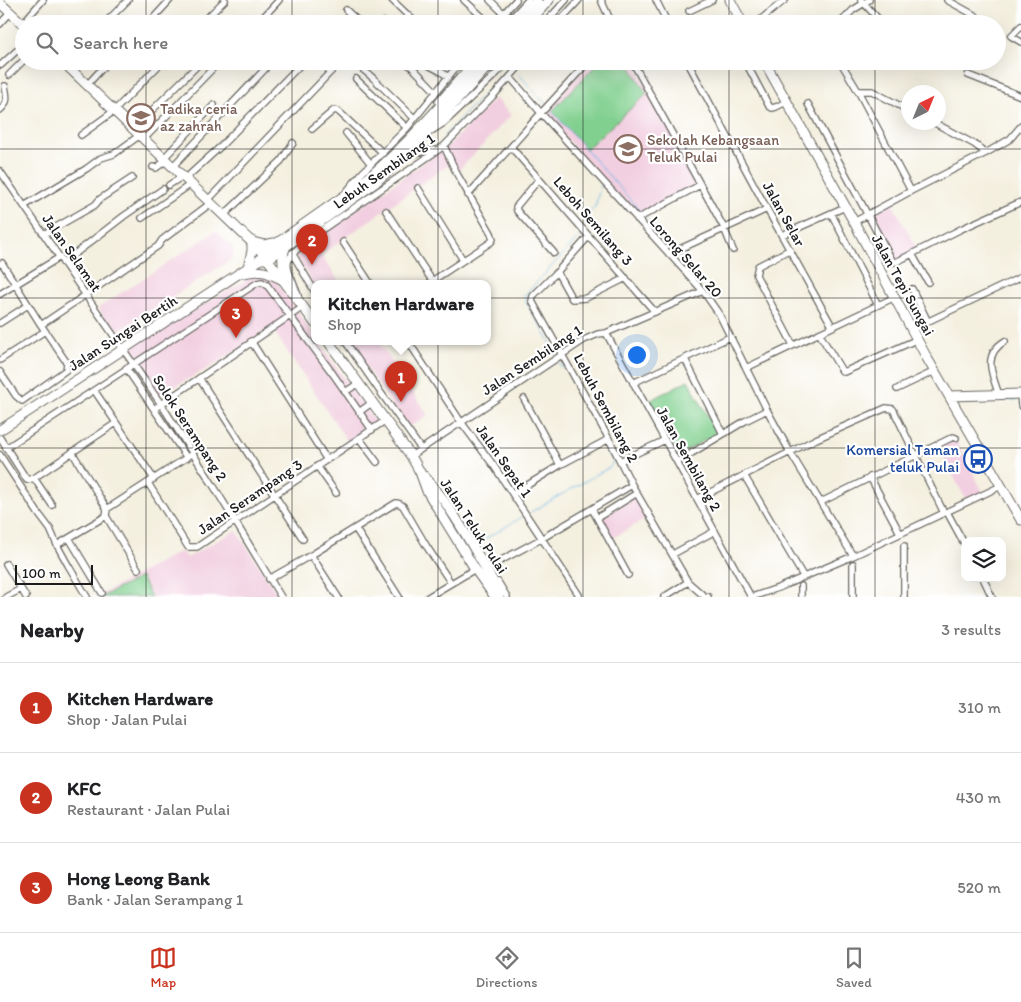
<!DOCTYPE html>
<meta charset="utf-8">
<style>
:root{--surface:#fff;--page:#f6f6f6;--text:#202124;--muted:#757577;--line:#e0e0e0;--accent:#c8321e}
body{margin:0;font-family:Itim,sans-serif;background:var(--page);color:var(--text)}
.controls{position:absolute;right:15px;bottom:15px;display:grid;overflow:hidden;border-radius:10px;box-shadow:0 5px 20px #0002}
.controls button{width:45px;height:45px;display:grid;place-items:center;padding:0;border:0;border-bottom:1px solid var(--line);background:var(--surface);color:var(--text);font:25px sans-serif}
.compass{position:absolute;left:901px;top:85px;width:45px;height:45px;border-radius:50%;background:var(--surface);box-shadow:0 5px 20px #0002;rotate:43deg}
.scale{position:absolute;left:15px;bottom:12px;width:78px;box-sizing:border-box;padding-left:5px;border:2px solid #1c1c1c;border-top:0;font-size:14px;line-height:18px;white-space:nowrap;color:#1c1c1c;-webkit-text-stroke:4px #fff;paint-order:stroke}
.you{position:absolute;left:636px;top:354px;width:18px;height:18px;margin:-12px;border:4px solid #fff;border-radius:50%;background:#1a73e8;box-shadow:0 0 0 8px #1a73e833}
.badge{display:grid;place-items:center;width:32px;height:32px;border-radius:50%;background:var(--accent);color:#fff;font-size:16px;font-weight:700}
.pin{position:absolute;translate:-50% -41px;filter:drop-shadow(0 1px 2px #0008)}
.pin::after{content:'';position:absolute;top:26px;width:18px;height:15px;background:inherit;clip-path:polygon(0 0,100% 0,50% 100%)}
.popup{position:absolute;left:311px;top:280px;width:180px;height:65px;box-sizing:border-box;display:grid;place-content:center;border-radius:10px;background:var(--surface);filter:drop-shadow(0 1px 4px #0005);font-size:16px;white-space:nowrap;color:var(--muted)}
.popup b{font-size:19px;color:var(--text)}
.popup::after{content:'';position:absolute;left:50%;top:100%;margin-left:-10px;border:10px solid transparent;border-top-color:var(--surface)}
.list{margin:0;padding:0;list-style:none}
h2{display:flex;justify-content:space-between;align-items:center;height:65px;margin:0;padding:0 20px;font-size:21px}
h2 small{font-size:16px;font-weight:400;color:var(--muted)}
.list li{display:grid;grid-template-columns:32px 1fr auto;gap:15px;align-items:center;box-sizing:border-box;height:90px;padding:0 20px;border-top:1px solid var(--line)}
.list b{display:block;font-size:19px;white-space:nowrap}
.list p{margin:0;font-size:16px;white-space:nowrap;color:var(--muted)}
.list em{font-size:16px;font-style:normal;color:var(--muted)}
.icon{flex:none;width:28px;height:28px;fill:none;stroke:currentColor;stroke-width:2;stroke-linecap:round;stroke-linejoin:round}
.map{position:relative;flex:none;width:1021px;height:597px;overflow:hidden}
.search{position:absolute;background:var(--surface);box-shadow:0 5px 20px #0002;left:15px;right:15px;top:15px;height:55px;display:flex;align-items:center;gap:12px;box-sizing:border-box;padding:0 18px;border-radius:28px;color:var(--muted);font-size:19px}
.sheet{height:335px;background:var(--surface)}
nav{display:flex;justify-content:space-around;align-items:center;box-sizing:border-box;height:70px;border-top:1px solid var(--line);background:var(--surface);font-size:14px;color:var(--muted)}
nav a{display:grid;justify-items:center;gap:2px}
nav .on{color:var(--accent)}
.map>svg:first-child{display:block}
</style>
<div class="map">
<svg width="1021" height="597" viewBox="0 0 1021 597">
<rect width="100%" height="100%" fill="#fff"/>
<filter id="ink" filterUnits="userSpaceOnUse"><feTurbulence type="fractalNoise" baseFrequency=".02" numOctaves="2"/><feDisplacementMap in="SourceGraphic" scale="10" xChannelSelector="R" yChannelSelector="G"/><feConvolveMatrix kernelMatrix="1 2 1 2 8 2 1 2 1" color-interpolation-filters="sRGB"/></filter>
<filter id="wash" filterUnits="userSpaceOnUse"><feTurbulence type="fractalNoise" baseFrequency=".0096" numOctaves="4" result="noise"/><feDisplacementMap in="SourceGraphic" scale="20" xChannelSelector="R" yChannelSelector="G"/><feGaussianBlur stdDeviation="1.12" result="paint"/><feColorMatrix in="noise" values="0 0 0 0 0 0 0 0 0 0 0 0 0 0 0 0 0 1.4 0 .05"/><feComposite in="paint" operator="in"/></filter>
<g filter="url(#wash)">
<rect width="100%" height="100%" fill="#f4f0e0"/>
<path fill="#f2cfe0" d="M592 61H633L700 184 638 218 543 113Z
M495 98 511 115 458 171 452 162 321 255 340 283H315V288L296 255 316 238 448 146Z
M892 203 917 249 896 260H894L871 215Z
M216 231 233 248V254L231 260 116 332 113 331 98 308Z
M258 273 276 281 315 336V341H318L376 423 348 442 271 327 214 365 156 397 130 347Z
M348 341H378L428 415 408 428Z
M954 439 956 440 983 492 966 500 938 447Z
M636 496 649 517 611 539 599 519Z
M236 530 279 597H96L181 551 187 558Z"/>
<path fill="#82d090" stroke="#4f7656" d="M600 61H627L647 94 586 149 552 111Z
M688 380 717 433 679 455 649 401Z
M141 577 151 597H101Z"/>
<g fill="none" stroke-linecap="round" stroke-linejoin="round">
<path stroke="#70b7e7" stroke-width="1" d="M519 74 530 87
M533 90 546 104
M551 110 642 213
M444 136 468 110 513 66
M645 216 658 230
M582 219 595 207 601 184
M661 234 674 248
M678 253 691 268
M555 355 551 344 525 300 524 296 579 237 581 230
M557 360 562 368
M966 402 1016 400
M531 512 610 467 613 462 604 446
M480 542 522 517"/>
</g>
</g>
<g filter="url(#ink)">
<g fill="none" stroke-linecap="round" stroke-linejoin="round">
<defs>
<path id="street" d="M392 0 417 24
M464 0 490 24
M490 0 504 14
M601 0 612 24
M656 0 668 24
M861 0 883 24
M947 0 976 16
M346 10 361 24
M689 11 712 0
M383 22 384 24
M0 24 10 13
M22 24 43 0
M104 24 128 0
M148 24 170 0
M201 24 225 0
M257 24 279 0
M494 24 516 0
M506 24 528 0
M544 24 566 0
M557 24 579 0
M755 24 785 0
M839 24 853 10 869 0
M1021 26 1011 36 1021 42
M353 61 373 78 414 118
M403 61 412 67 436 92
M422 61C431 68 438 68 448 77
M632 61 711 204 724 228 733 250
M687 61 767 209 832 326
M745 61 769 106 772 108 776 107 786 102
M840 61 858 91 911 191
M1 65 24 44
M9 75 24 60
M968 75 1021 96
M510 77 541 113 703 291 719 314 767 410 790 452 853 556
M356 79 407 128
M87 85 109 61
M858 91H872L908 110
M438 102 473 61
M808 104 893 262H896L961 229 1021 202
M0 110C9 103 7 96 5 86
M933 122 974 144 986 153
M133 129 202 61
M312 129 334 110 338 111 383 153
M433 130 444 123 497 73 509 61
M346 133 371 164
M81 135 114 111 163 61
M144 139 220 61
M511 147 655 312
M407 156 420 152 435 150
M164 158 214 105
M173 166 265 69
M153 167 156 168 167 160
M0 171 161 404 213 485 281 597
M186 178 220 147 304 61
M539 179 516 207 517 211 554 253
M169 185 183 176
M418 188 463 260
M347 191 362 173 407 128 461 61
M468 195 541 113 589 61
M208 200 341 61
M24 206 86 169 101 158 114 154 140 135
M386 211 433 282
M831 213 878 305
M224 215 281 161 293 143
M142 218 191 184
M637 219 700 185
M854 222 911 191 986 153 1010 139 1021 126
M44 234 95 205 100 199 132 178
M782 235 845 207
M589 236 557 272 533 296 532 301 609 439 632 485 688 582 704 596 708 597
M343 242 370 283
M789 250 758 266 756 275 793 345
M292 253 315 292
M669 254 767 209
M912 254 928 282
M63 263 124 216 163 189
M0 264 2 263 41 325 67 363 66 370 22 401 16 396 0 372
M557 272 572 299 586 298 626 278
M432 281 491 242 493 239 491 233 457 174 444 146
M912 289 928 322
M0 294 60 257
M298 295C285 261 280 263 310 238L444 146 494 95 524 61
M0 323 28 305
M41 325 158 246 162 240 211 203
M912 329 1021 277
M606 333 751 597
M819 333 842 371 844 372 918 339
M251 341 327 460
M345 341 381 393 421 449
M408 341 461 422 494 466 579 595
M685 359 723 434
M0 360 45 331
M126 368 187 458
M746 368 895 297
M199 378 303 539
M633 383 730 337
M897 389 935 371
M94 390 154 479
M345 392 359 383
M1020 394 1021 406
M999 395C992 374 982 355 1005 341
M524 399 560 465
M154 409 303 307 301 304
M359 412 373 402
M0 438 27 480 34 478 116 423
M359 438 377 462
M6 448 257 283 262 282 267 285 333 374 372 430
M72 452 107 509
M0 455 38 513 50 529 57 545 68 565 87 597
M411 456 584 340 598 334 606 333 703 291
M620 461 665 440
M677 462 745 421 767 410
M317 466 336 493
M744 475 803 576
M870 477 900 533
M34 478 52 505
M148 483 188 547H197L386 420
M513 494 560 465 609 439
M697 499 816 439 886 408 893 409 944 513
M821 502 953 437 956 438
M107 509 189 456
M107 509 106 516 138 569
M592 509 628 575
M947 512 965 545
M597 518 637 493
M355 528 399 597
M69 538 102 593
M57 545 106 516
M673 554 715 531
M311 555 338 597
M6 564 26 597
M485 569 541 539 632 485
M983 578 992 597
M269 579 313 554 396 503 400 504 403 506 427 547 451 583
M498 582 507 597
M801 586V597
M6 597 21 589
M428 597 475 569
M664 597 688 582
M752 597 778 588 853 556 1001 486
M853 597V564
M904 597V546"/>
<path id="secondary" d="M730 0 743 24
M0 3 24 25
M62 61 263 253 315 323
M764 61 854 222 927 358 1021 520
M328 341 411 456 420 472 427 491 475 569 495 597
M949 396 1021 394
M424 476C453 507 475 551 497 588L499 597"/>
<path id="primary" d="M515 24 537 0
M527 24 549 0
M253 242 264 245 274 243
M261 259H268L376 182 403 158 426 134 493 61
M248 267 252 251V241
M243 273C263 269 267 272 285 281
M285 281C284 269 280 257 286 246
M0 430 261 259 263 253 357 187C403 151 441 104 481 61"/>
</defs>
<use href="#street" stroke="#686661" stroke-width="8"/>
<use href="#secondary" stroke="#686661" stroke-width="11"/>
<use href="#primary" stroke="#686661" stroke-width="11"/>
<use href="#street" stroke="#fff" stroke-width="5.5"/>
<use href="#secondary" stroke="#fff" stroke-width="9"/>
<use href="#primary" stroke="#fff" stroke-width="9"/>
</g>
</g>
<path fill="none" stroke="#1c1c1c" stroke-width="1" stroke-opacity="0.55" d="M146 0V24M292 0V24M438 0V24M583 0V24M729 0V24M875 0V24M146 61V597M292 61V597M438 61V597M583 61V597M729 61V597M875 61V597M0 149H1021M0 298H1021M0 448H1021"/>
<defs>
<symbol id="school-ring" viewBox="-11 -11 22 22"><circle r="9.5" fill="#fff" stroke="#8d6e63" stroke-width="1.5"/><path d="M0-5L7-2L0 1L-7-2ZM-4 1L0 2.5L4 1V4Q0 6-4 4Z" fill="#8d6e63"/></symbol>
<symbol id="bus-ring" viewBox="-11 -11 22 22"><circle r="9.5" fill="#fff" stroke="#1a4fb4" stroke-width="1.5"/><path d="M-5-6H5V4H4V6H2V4H-2V6H-4V4H-5ZM-3.5-4V0h7V-4ZM-3.5 1.2v1.5H-2V1.2ZM2 1.2v1.5H3.5V1.2Z" fill="#1a4fb4"/></symbol>
</defs>
<g fill-rule="evenodd">
<use href="#school-ring" x="125" y="102" width="32" height="32"/>
<use href="#school-ring" x="612" y="133" width="32" height="32"/>
<use href="#bus-ring" x="962" y="443" width="32" height="32"/>
</g>
<g text-anchor="middle" dominant-baseline="central" stroke-width="4.5" stroke-linejoin="round" paint-order="stroke">
<g font-size="15" fill="#785e54" stroke="#fff" text-anchor="start">
<text x="160" y="109">Tadika ceria<tspan x="160" dy="17">az zahrah</tspan></text>
<text x="647" y="140">Sekolah Kebangsaan<tspan x="647" dy="17">Teluk Pulai</tspan></text>
</g>
<g font-size="15" fill="#1c1c1c" stroke="#fff">
<text transform="translate(384 171) rotate(-35)">Lebuh Sembilang 1</text>
<text transform="translate(784 214) rotate(61)">Jalan Selar</text>
<text transform="translate(593 221) rotate(49)">Leboh Semilang 3</text>
<text transform="translate(72 253) rotate(55)">Jalan Selamat</text>
<text transform="translate(686 257) rotate(49)">Lorong Selar 20</text>
<text transform="translate(903 285) rotate(61)">Jalan Tepi Sungai</text>
<text transform="translate(123 333) rotate(-33)">Jalan Sungai Bertih</text>
<text transform="translate(532 360) rotate(-33)">Jalan Sembilang 1</text>
<text transform="translate(606 408) rotate(62)">Lebuh Sembilang 2</text>
<text transform="translate(190 428) rotate(57)">Solok Serampang 2</text>
<text transform="translate(689 459) rotate(61)">Jalan Sembilang 2</text>
<text transform="translate(504 461) rotate(55)">Jalan Sepat 1</text>
<text transform="translate(250 497) rotate(-34)">Jalan Serampang 3</text>
<text transform="translate(474 526) rotate(57)">Jalan Teluk Pulai</text>
</g>
<g font-size="15" fill="#164399" stroke="#fff" text-anchor="end">
<text x="959" y="450">Komersial Taman<tspan x="959" dy="17">teluk Pulai</tspan></text>
</g>
</g>
</svg>
<div class="controls">
<button><svg class="icon" aria-label="layers" viewBox="0 0 24 24"><path d="M12 4l9 5-9 5-9-5zM3 14l9 5 9-5"/></svg></button>
</div>
<svg class="compass" viewBox="-18 -18 36 36"><path d="M0-13l5 13h-10z" fill="#e53935"/><path d="M0 13l5-13h-10z" fill="#757577"/></svg>
<div class="scale">100 m</div>
<div class="you"></div>
<div class="pin badge" style="left:401px;top:402px">1</div>
<div class="popup"><b>Kitchen Hardware</b>Shop</div>
<div class="pin badge" style="left:312px;top:265px">2</div>
<div class="pin badge" style="left:236px;top:338px">3</div>
<div class="search"><svg class="icon" aria-label="search" viewBox="0 0 24 24"><circle cx="10" cy="10" r="6"/><path d="M15 15l6 6"/></svg>Search here</div>
</div>
<section class="sheet">
<h2>Nearby<small>3 results</small></h2>
<ul class="list">
<li><span class="badge">1</span><div><b>Kitchen Hardware</b><p>Shop · Jalan Pulai</p></div><em>310 m</em></li>
<li><span class="badge">2</span><div><b>KFC</b><p>Restaurant · Jalan Pulai</p></div><em>430 m</em></li>
<li><span class="badge">3</span><div><b>Hong Leong Bank</b><p>Bank · Jalan Serampang 1</p></div><em>520 m</em></li>
</ul>
</section>
<nav>
<a class="on"><svg class="icon" aria-label="map" viewBox="0 0 24 24"><path d="M3 6l6-2 6 2 6-2v14l-6 2-6-2-6 2zM9 4v14M15 6v14"/></svg>Map</a>
<a><svg class="icon" aria-label="directions" viewBox="0 0 24 24"><path d="M12 3l9 9-9 9-9-9zM9 14v-3h6M13 9l2 2-2 2"/></svg>Directions</a>
<a><svg class="icon" aria-label="saved" viewBox="0 0 24 24"><path d="M7 4h10v16l-5-4-5 4z"/></svg>Saved</a>
</nav>
